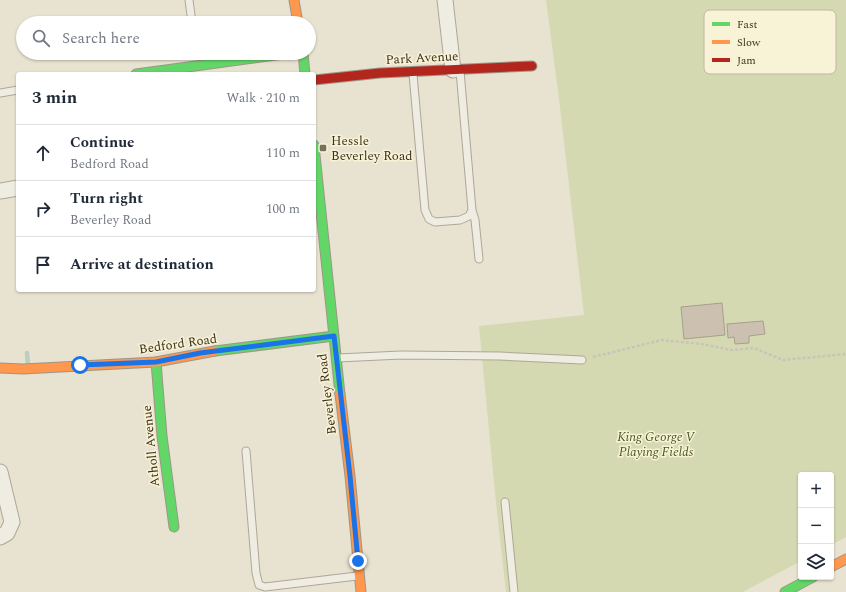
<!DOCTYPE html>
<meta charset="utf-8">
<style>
:root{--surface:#fff;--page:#f6f6f7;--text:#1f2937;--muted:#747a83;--line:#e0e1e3}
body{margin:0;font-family:Spectral,serif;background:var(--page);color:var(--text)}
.controls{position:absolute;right:12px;bottom:12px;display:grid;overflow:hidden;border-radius:4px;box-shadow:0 1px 3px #0004}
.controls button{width:36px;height:36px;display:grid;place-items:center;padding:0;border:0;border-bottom:1px solid var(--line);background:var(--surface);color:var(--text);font:20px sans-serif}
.stop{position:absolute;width:12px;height:12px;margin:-9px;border:3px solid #1a73e8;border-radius:50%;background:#fff}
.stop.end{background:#1a73e8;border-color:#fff;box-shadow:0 1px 4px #0008}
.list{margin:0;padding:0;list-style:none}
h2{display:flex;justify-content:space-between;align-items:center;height:52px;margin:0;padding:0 16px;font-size:17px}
h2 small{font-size:13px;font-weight:400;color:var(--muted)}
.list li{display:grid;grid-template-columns:26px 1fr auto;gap:12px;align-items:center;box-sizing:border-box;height:56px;padding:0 16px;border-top:1px solid var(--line)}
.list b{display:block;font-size:15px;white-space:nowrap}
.list p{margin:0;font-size:13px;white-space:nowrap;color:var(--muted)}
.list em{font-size:13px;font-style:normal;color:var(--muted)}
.icon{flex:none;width:22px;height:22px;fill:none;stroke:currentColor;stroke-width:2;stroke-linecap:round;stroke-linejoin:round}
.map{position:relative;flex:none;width:846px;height:592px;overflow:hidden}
.search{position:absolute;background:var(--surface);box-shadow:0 1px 3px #0004;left:16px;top:16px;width:300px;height:44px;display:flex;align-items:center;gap:10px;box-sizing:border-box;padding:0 14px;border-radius:22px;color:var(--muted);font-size:15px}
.panel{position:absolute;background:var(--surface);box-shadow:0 1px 3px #0004;left:16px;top:72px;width:300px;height:220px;border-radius:4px}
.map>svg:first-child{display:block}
</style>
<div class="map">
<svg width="846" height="592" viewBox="0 0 846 592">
<rect width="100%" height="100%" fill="#e8e3d0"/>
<path fill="#d5d9b1" d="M546 0H846V537L831 545V475H801V561L743 592H506L496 503 479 326 584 315 559 99Z"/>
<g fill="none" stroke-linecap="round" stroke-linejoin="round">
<path stroke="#bacec4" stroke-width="4.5" d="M27 353 28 365"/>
</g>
<path fill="#ccc1b0" stroke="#a99e8e" d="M722 303 725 335 684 339 681 307Z
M763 321 765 334 749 336V343L735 344 734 337 728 338 727 324Z"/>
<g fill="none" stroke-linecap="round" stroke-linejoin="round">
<defs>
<path id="lane" d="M189 0 192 23
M413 74 425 210 429 219 435 222 460 220 469 216 472 210 460 71
M0 93 18 90
M472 210 475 220 479 259
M338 358 401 355 500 356 582 360
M246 451 256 573 259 585 265 587 357 576
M505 502 514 592"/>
<path id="street" d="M445 0 453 70
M0 191 18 188
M0 472 12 522 7 533 0 537"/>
<path id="fast" d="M303 53 305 74
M136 74 291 53
M314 145 340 394
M215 351 334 336
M156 362 162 436 174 527
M785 592 813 577"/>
<path id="slow" d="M294 0 298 23
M0 368 23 369 156 362 215 351
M340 394 350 476 361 592
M831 567 846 559"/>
<path id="jam" d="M314 80 380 73 532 66"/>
</defs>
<use href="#lane" stroke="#ada798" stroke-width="9"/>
<use href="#street" stroke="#ada798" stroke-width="17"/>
<use href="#fast" stroke="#9d9788" stroke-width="11"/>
<use href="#slow" stroke="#9d9788" stroke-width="11"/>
<use href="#jam" stroke="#9d9788" stroke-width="11"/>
<path stroke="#c8c4b8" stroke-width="2.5" stroke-dasharray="3 2" stroke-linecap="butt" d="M593 357 662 340 702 344 731 350 754 348 783 360 846 354"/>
<use href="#lane" stroke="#efece2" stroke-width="7"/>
<use href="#street" stroke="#efece2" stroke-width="15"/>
<use href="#fast" stroke="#63d668" stroke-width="9"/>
<use href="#slow" stroke="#ff974d" stroke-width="9"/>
<use href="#jam" stroke="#b3261e" stroke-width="9"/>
</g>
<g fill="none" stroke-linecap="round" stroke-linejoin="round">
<path stroke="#1a73e8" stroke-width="5" d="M80 365 156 362 200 353 334 336 350 476 358 561"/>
</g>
<rect fill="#7a6f5c" stroke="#f8f2d6" stroke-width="1.5" x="319" y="144" width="8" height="8" rx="2"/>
<g text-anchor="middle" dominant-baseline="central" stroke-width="3" stroke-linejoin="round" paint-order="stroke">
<g font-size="13" fill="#3e311e" stroke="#f8f2d6">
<text transform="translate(422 58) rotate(-3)">Park Avenue</text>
<text transform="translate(178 344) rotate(-8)">Bedford Road</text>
<text transform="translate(327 394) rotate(-97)">Beverley Road</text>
<text transform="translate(151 446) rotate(-96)">Atholl Avenue</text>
</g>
<g font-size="13" fill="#3e311e" stroke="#f8f2d6" text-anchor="start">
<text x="331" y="141">Hessle<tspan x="331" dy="15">Beverley Road</tspan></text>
</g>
<g font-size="13" font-style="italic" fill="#485c23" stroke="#f8f2d6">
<text x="656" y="437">King George V<tspan x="656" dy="15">Playing Fields</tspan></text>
</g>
</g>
<rect x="704" y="10" width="132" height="64" rx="6" fill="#f8f2d6" stroke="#c0b89f" stroke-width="1"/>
<rect x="712" y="22" width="18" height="4" fill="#63d668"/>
<rect x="712" y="40" width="18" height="4" fill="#ff974d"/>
<rect x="712" y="58" width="18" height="4" fill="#b3261e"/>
<g font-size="11" fill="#3e311e">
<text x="737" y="28">Fast</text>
<text x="737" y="46">Slow</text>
<text x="737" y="64">Jam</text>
</g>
</svg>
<div class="controls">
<button>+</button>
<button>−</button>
<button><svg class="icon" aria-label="layers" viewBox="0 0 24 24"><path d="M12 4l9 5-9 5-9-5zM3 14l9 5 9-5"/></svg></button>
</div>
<div class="stop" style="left:80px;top:365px"></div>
<div class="stop end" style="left:358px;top:561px"></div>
<div class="search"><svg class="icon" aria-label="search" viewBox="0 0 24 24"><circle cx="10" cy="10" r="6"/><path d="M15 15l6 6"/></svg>Search here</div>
<section class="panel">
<h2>3 min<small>Walk · 210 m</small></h2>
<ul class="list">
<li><svg class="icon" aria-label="ahead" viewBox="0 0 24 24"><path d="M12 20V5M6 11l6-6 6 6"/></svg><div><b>Continue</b><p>Bedford Road</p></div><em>110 m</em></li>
<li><svg class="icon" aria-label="right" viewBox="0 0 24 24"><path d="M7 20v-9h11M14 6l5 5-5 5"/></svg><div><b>Turn right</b><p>Beverley Road</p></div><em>100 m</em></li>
<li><svg class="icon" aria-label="arrive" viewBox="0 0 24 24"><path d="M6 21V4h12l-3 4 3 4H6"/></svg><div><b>Arrive at destination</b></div></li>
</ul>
</section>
</div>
